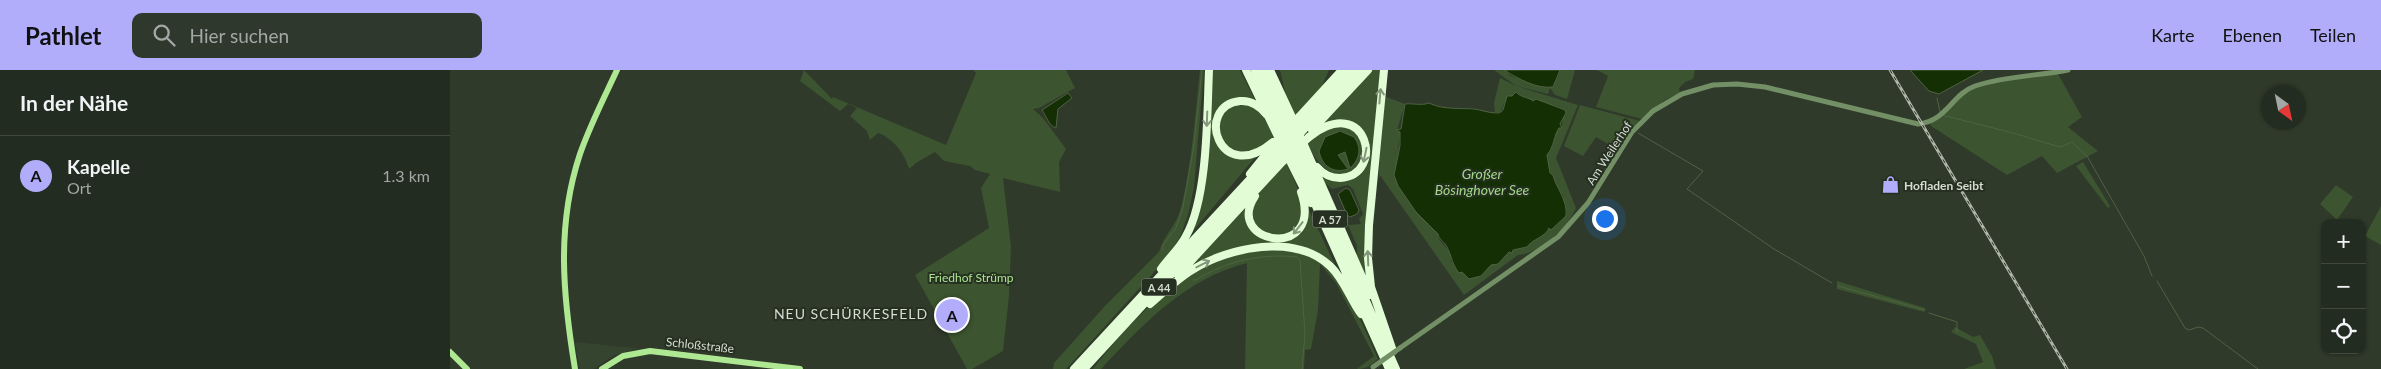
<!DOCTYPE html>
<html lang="de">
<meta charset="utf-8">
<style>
:root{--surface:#232c20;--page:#2f382d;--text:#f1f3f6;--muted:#a3a7a5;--line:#40483e;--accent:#b1adfa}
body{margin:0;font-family:Lato,sans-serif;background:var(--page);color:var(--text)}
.controls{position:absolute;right:15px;bottom:15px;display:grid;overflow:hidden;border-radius:10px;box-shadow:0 1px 4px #0004}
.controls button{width:45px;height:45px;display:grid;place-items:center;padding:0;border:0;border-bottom:1px solid var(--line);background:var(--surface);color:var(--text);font:25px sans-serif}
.compass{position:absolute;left:1811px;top:15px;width:45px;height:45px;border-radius:50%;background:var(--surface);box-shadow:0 1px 4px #0004;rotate:147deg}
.you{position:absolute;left:1154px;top:148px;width:18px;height:18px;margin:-12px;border:4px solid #fff;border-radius:50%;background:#1a73e8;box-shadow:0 0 0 8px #1a73e833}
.badge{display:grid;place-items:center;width:32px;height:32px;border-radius:50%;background:var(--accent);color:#111;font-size:16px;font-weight:700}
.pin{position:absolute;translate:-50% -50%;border:2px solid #fff;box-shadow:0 1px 5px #0006}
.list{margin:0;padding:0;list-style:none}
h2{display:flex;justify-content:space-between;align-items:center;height:65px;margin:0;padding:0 20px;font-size:21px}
h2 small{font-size:16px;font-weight:400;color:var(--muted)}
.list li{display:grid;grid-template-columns:32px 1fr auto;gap:15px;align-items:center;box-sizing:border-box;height:80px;padding:0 20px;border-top:1px solid var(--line)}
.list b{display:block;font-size:19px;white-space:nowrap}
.list p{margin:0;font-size:16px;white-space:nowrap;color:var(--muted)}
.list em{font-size:16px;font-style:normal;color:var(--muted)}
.icon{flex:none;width:28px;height:28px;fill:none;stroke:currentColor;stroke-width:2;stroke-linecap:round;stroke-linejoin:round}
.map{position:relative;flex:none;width:1931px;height:299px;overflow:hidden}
header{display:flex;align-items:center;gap:30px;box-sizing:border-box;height:70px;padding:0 25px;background:var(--accent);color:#111}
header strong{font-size:24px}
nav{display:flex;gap:28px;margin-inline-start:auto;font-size:18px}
.search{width:350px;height:45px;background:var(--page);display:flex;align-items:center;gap:12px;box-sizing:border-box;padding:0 18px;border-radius:10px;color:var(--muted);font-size:19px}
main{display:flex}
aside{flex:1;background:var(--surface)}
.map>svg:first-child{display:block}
</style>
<header>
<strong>Pathlet</strong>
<div class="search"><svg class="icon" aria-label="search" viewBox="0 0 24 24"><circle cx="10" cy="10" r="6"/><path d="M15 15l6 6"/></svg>Hier suchen</div>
<nav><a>Karte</a><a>Ebenen</a><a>Teilen</a></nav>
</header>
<main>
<aside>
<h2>In der Nähe<small></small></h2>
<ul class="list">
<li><span class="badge">A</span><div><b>Kapelle</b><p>Ort</p></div><em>1.3 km</em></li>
</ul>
</aside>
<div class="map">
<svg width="1931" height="299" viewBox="0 0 1931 299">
<rect width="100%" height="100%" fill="#2f3a2a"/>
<path fill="#35442e" d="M125 272 185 278H189L162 286 144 299H130Z"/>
<path fill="#3c5430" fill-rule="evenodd" d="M354 0 382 29 383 27 496 75 526 3 523 0H616L625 18 589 38 583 39 593 48 616 79 609 92 610 122 553 108 561 177 559 226 553 281 522 299H517L465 205 539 158 531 118 540 104 525 100 520 96 494 91 485 82 466 93 459 99C455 84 443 68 428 63L420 70 417 61 400 46 407 38 398 34 390 41 350 11ZM492 236 494 239 499 236 502 242 514 236 518 243 511 247 509 243 504 246 511 251 504 254 501 248 493 250 487 239Z
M750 0H754L744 117 738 145 730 167 716 189 629 285 616 299H603L604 293 654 237 709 182C713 166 727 155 731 138 742 93 745 46 750 0Z
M760 0H790L823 66 739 166 750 118Z
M830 0H879L871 18 845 47 836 26Z
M922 0H932L919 214 907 186V176L898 155 911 154 909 149 913 144 903 119 898 115 882 119 874 112 871 104 904 106 918 74 893 51 871 55Z
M1044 0H1054L1061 6 1088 15 1107 9 1110 0H1125L1117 29 1105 25 1100 18 1098 24 1066 16Z
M1147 0H1245L1243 9 1235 12 1229 18 1230 23 1215 30 1192 49 1146 37 1158 6Z
M1608 4 1632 47 1618 57 1648 81 1607 103 1592 86 1557 105 1481 56 1480 53C1497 47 1504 29 1519 20 1540 8 1583 7 1608 4Z
M1050 8 1066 16 1128 35 1106 88 1126 138C1118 157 1090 184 1068 185L1014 225 934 111 931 106 929 107 931 25 955 34 947 60 950 62C944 112 952 130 988 164L989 169 1001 184V191L1012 202 1031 206C1048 182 1079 178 1099 158L1101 159C1108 150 1114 138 1113 125 1103 116 1097 98 1097 85 1104 77 1103 66 1109 57H1112L1113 41 1110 37 1083 31 1065 23 1054 33 1051 42H1045L1044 33Z
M1130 35 1190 51 1168 80 1146 67 1133 86 1114 76Z
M893 56C897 58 903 60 906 63 929 84 888 139 857 73L875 59Z
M1633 92 1660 136 1658 138 1626 96Z
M836 93C843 107 852 124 851 140 851 174 801 172 802 143 803 123 824 107 836 93Z
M1886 115 1903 127 1887 150 1870 134Z
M797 133V141L811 167C842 182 847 159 857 136L885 195 883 196 864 182 812 176 736 202Z
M1931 136V175L1915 166Z
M829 180C846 182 862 185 876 195 893 208 919 268 928 289 920 295 918 299 907 299L924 286 886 213 870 194 868 240 861 279 855 280 854 299H795L797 193C735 209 693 254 651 299H643C673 260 721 207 769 189 788 182 808 181 829 180Z
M1387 211 1475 238 1474 242 1387 219Z
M1505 257 1523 267 1530 265 1542 286 1546 299H1514L1533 292 1526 274 1501 262Z"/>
<path fill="#152f05" stroke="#4f6342" d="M1054 0H1110L1103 17C1086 19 1069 9 1054 0Z
M1460 0H1533L1489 24 1479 21Z
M1066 22C1071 28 1079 27 1083 31L1086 29 1115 40 1116 43 1110 54 1112 58H1109C1104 65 1104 77 1097 85L1100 103 1103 105C1105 116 1118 130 1116 146L1101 160 1099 158C1096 167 1082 169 1077 177L1063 180 1062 183 1059 182 1048 194 1041 195 1031 206 1019 209 1012 202 1009 203C1002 194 1002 187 997 177 994 171 989 170 988 164L966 142 948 116 944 105 950 76V62L946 60 951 59 955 34C964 33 971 36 979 33 992 40 1014 38 1024 39 1031 40 1039 43 1047 43 1051 43 1051 42 1053 40L1057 26H1062Z
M618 23 622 28 608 39 606 58C598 55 597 47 592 40Z
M890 61 904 67C912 78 910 89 900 98L895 82 888 85 898 99C883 104 872 96 869 81L875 67Z
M896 118 900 120 909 140 907 144 900 147 897 145 888 124Z"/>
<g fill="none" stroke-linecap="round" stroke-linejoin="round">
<path stroke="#4f6342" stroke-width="1" d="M1487 28 1490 42
M1492 45 1563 63 1610 77 1622 72 1637 86 1694 186 1702 206
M1188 63 1253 101 1237 119 1324 179 1382 213
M713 180V175L726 158 733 137 744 75 752 0
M743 210H746C776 191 812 183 847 187L850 190 855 264 852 299
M1707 211 1735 258 1739 260 1748 257 1753 258 1808 299
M1388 216 1475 240
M1479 243 1507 252V262"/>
<path stroke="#738f66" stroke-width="5" d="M950 278 1108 167 1138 133 1182 62 1203 41 1232 24 1263 15 1287 14 1315 17 1468 54C1497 51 1502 24 1525 16 1554 6 1588 6 1618 0"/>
<path stroke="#aee892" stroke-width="6" d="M0 282 17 299
M125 299C113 226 106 156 130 84 140 55 154 28 167 0
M152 299 173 286 200 281 350 299"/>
<path stroke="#e2fdd5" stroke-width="8" d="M796 0 831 73
M805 0 939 299
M812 0 841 62
M820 0 847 58
M934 0 919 155 918 188 921 217 943 281
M817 45C810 36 802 30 790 31 744 36 769 117 823 72
M849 47 892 0
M852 54 901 0
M854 59 909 0
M862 60 918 0
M859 67C918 21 936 106 890 108 880 108 873 104 867 97
M851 68 920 225
M846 72 946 299
M836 83 861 133
M800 104 821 78
M805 126C773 175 875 191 851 122
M711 199C719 188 730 178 736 166 758 127 757 45 759 0
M728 205 833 91
M700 234C714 222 727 209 742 200 779 177 845 163 880 196 894 209 900 229 911 244
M624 299 827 80
M634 299 831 85"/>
<defs>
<path id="rail" d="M1440 0 1617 299"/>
</defs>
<use href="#rail" stroke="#aeb5aa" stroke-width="3"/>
<use href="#rail" stroke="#253021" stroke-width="1" stroke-dasharray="4" stroke-linecap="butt"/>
<path stroke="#738f66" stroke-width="5" d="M923 297 950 278"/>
<path stroke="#e2fdd5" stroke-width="8" d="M824 74 849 47
M827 80 852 54
M831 85 854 59
M833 91 859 67"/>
</g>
<defs><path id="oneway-shaft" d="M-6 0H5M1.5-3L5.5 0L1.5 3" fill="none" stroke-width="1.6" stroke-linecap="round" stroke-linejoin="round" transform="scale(1.25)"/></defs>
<g stroke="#84967b">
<use href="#oneway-shaft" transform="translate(930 26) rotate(-85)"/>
<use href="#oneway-shaft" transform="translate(757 49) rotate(92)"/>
<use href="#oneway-shaft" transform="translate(915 85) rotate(102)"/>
<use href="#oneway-shaft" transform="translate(848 158) rotate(128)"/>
<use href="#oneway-shaft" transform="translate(918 188) rotate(-92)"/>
<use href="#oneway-shaft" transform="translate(753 194) rotate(-27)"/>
</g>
<defs>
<symbol id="shop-bare" viewBox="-9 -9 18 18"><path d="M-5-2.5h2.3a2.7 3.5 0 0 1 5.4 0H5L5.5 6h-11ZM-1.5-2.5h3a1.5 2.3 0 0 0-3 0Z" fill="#b1adfa" stroke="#253021" stroke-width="2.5" paint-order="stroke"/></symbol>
</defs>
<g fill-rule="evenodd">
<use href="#shop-bare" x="1428" y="102" width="25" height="25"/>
</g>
<g text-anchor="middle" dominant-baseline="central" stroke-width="4" stroke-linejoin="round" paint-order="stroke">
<g fill="#253021" stroke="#a0a89d" stroke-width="1">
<rect x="862.5" y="140.5" width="35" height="17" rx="4"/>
<rect x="691.5" y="208.5" width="35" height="17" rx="4"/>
</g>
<g font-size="11" font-weight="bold" fill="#d5dcd2">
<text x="880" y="149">A 57</text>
<text x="709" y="217">A 44</text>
</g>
<g font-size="12" fill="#d5dcd2" stroke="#253021">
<text transform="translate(1159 83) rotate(-57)">Am Weilerhof</text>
<text transform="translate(250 275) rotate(6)">Schloßstraße</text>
</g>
<g font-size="12" font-weight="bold" fill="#d5dcd2" stroke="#253021" text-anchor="start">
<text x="1454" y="115">Hofladen Seibt</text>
</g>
<g font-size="12" fill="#ace291" stroke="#253021">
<text x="521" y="207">Friedhof Strümp</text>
</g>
<g font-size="14" font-style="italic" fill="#a2d888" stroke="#253021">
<text x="1032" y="103">Großer<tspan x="1032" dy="16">Bösinghover See</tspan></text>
</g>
<g font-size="14" letter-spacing="1" fill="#d5dcd2" stroke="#253021">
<text x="401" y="243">NEU SCHÜRKESFELD</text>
</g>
</g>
</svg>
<div class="controls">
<button>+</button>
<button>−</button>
<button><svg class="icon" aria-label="locate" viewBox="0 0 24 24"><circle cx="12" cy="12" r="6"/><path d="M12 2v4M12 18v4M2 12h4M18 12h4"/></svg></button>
</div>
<svg class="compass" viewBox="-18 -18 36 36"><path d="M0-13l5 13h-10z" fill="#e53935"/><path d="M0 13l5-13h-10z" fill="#a3a7a5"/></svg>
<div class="you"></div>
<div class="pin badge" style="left:502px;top:245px">A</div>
</div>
</main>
